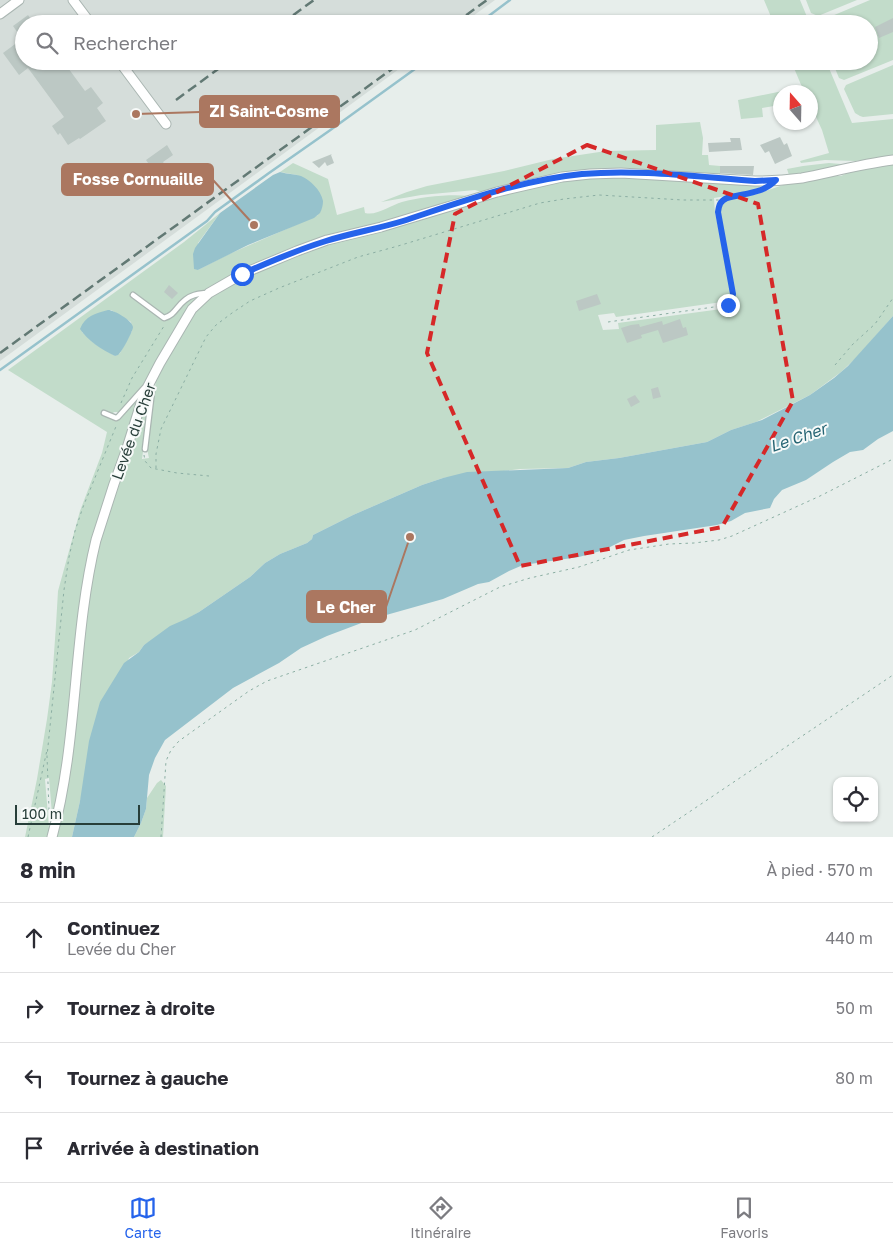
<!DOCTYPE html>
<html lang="fr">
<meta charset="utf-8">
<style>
:root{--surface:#fff;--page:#f2f2f3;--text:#2b2b33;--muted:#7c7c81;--line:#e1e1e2;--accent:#2563eb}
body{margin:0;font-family:"Golos Text",sans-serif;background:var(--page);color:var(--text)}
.controls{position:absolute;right:15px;bottom:15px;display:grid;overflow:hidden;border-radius:10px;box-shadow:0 1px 4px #0004}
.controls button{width:45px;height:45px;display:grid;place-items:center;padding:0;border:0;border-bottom:1px solid var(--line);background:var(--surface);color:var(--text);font:25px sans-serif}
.compass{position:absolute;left:773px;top:85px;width:45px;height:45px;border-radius:50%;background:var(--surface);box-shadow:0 1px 4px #0004;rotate:340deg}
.scale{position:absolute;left:15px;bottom:12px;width:125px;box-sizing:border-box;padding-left:5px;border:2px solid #273e39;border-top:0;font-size:14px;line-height:18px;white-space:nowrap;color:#273e39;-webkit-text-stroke:4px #f7faf9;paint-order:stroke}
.stop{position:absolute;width:15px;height:15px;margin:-11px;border:4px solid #2563eb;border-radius:50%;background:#fff}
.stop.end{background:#2563eb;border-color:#fff;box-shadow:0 1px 5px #0008}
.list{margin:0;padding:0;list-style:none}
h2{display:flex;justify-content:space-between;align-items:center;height:65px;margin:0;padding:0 20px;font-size:21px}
h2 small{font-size:16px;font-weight:400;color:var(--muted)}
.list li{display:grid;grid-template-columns:32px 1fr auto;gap:15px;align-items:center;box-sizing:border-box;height:70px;padding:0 20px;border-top:1px solid var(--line)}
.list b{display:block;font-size:19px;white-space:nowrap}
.list p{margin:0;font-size:16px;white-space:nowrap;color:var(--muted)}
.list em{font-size:16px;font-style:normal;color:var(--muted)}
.icon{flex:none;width:28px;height:28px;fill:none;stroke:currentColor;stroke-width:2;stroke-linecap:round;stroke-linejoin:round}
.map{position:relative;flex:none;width:893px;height:837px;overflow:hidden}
.search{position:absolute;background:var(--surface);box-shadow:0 1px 4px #0004;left:15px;right:15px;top:15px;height:55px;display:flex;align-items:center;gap:12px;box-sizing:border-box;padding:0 18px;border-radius:28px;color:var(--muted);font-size:19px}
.sheet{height:345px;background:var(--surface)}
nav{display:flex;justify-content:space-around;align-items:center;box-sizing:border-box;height:70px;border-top:1px solid var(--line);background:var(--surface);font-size:14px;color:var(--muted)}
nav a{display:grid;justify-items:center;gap:2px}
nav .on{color:var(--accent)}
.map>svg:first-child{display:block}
</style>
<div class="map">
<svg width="893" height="837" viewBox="0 0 893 837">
<rect width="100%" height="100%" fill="#e7eeeb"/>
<path fill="#d5ddda" d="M0 0H495L462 24H24V61H410L0 361Z"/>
<path fill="#c2dcca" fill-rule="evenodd" d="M764 0H800L810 24H774Z
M806 0H857L818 16 811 13Z
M870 0H893V60L844 80 839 78 832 61H869V24H819L820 21Z
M791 61H826L852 123 893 119V157L855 161 825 160 801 163 800 161 829 153 822 130 811 106 810 92H780V105L762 108 763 117 741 119 738 100 802 87Z
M893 65V114L863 117 860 116 855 113 844 89 846 85Z
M700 122 703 138 702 155H708L709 165 720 166V175L636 171 482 192 475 190 421 195 381 202 407 192 427 186 504 171 553 159 606 151 656 150V125Z
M293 163 328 179 337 215 364 207 365 213C377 216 391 205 402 202 421 197 450 194 469 196L378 225 208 289 194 293 170 314 166 320C173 317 175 313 179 309 185 301 192 297 201 295L146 383 121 412H114L112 414V417L113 420 121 418 142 392 95 528 86 565 80 605 76 652 60 786 53 815 52 814 49 778 45 779 49 828V837H25L37 779 47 719 52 682 56 625 58 591 80 511 102 453 107 432 8 370 184 242 220 213 198 243V270L227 255 318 215 297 175 280 172ZM111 310 131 322 132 331 120 353 115 356 95 344 82 332Z
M829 163 841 164V166L799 175H789L787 169 803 166Z
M893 163V316L857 357 841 372 810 395 756 422 731 430 707 442 619 458 586 462 568 468 520 469 443 478 422 485 353 515 313 535 312 539 307 543 280 554 265 563 250 577 199 612 144 645 139 652 129 658 80 801 72 837H55L93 560 140 417 144 410H146L148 416 142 459 149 458 147 449 148 440 156 380 158 373 190 317 212 295 236 281 314 248 442 211 542 185 584 178 620 176 759 184 760 186 759 189 751 192 714 198 715 213 731 287V298L729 301 616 317 614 313 598 315 603 330 619 329 618 323 736 307 719 209H720L724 202 727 200 757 194 786 184 827 176H841L852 171Z
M161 780 166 786 163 837H134L141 823 146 809 147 798 157 783Z"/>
<path fill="#96c2cc" d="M280 172C287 174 294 174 301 176 310 180 321 190 323 201 323 205 322 209 320 213L314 218 248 245 198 270 194 269 193 254 195 248 220 213 273 175Z
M108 310C114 310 132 320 133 327 133 331 122 352 118 355 117 355 116 356 115 356 102 350 87 340 80 329 85 316 96 313 108 310Z
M893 316V431L878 439 863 450 850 452 833 462 806 480 782 490 774 499 770 508 745 513 731 521 717 525 644 536 624 540 604 550 579 557 523 565 509 571 489 582 478 584 443 599 372 619 327 636 301 648 279 663 233 688 165 740 155 758 149 775 146 809 141 823 134 837H72L80 801 89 741 100 702 124 663 139 652 144 645 170 626 186 619 199 612 250 577 265 563 280 554 307 543 312 539 313 535 353 515 422 485 443 478 467 472 568 468 586 462 619 458 707 442 731 430 762 420 810 395 834 378 848 366Z"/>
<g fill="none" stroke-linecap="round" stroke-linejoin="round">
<path stroke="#96c2cc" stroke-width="2.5" d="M478 24 510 0
M0 370 207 221 215 212 269 173 329 131 426 61"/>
</g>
<path fill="#bcc8c4" d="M28 15 34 24H24V61H63L85 91 91 87 103 103 97 108 106 121 80 139 79 138 68 145 60 133 58 135 52 126 64 117 28 68 19 75 3 53 22 39 13 26Z
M893 18V32L879 38 875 27Z
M780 137 784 145 787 143 792 156 775 164 769 151 765 153 760 145Z
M730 138H740L742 150 709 152 708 143 731 142Z
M167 145 173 155 163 162 165 165 155 173 146 160Z
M332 154 331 155 334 163 327 166 325 162 319 168 312 162Z
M720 166H754L753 175 720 173Z
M169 285 178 293 172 299 164 292Z
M597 294 601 304 579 311 576 301Z
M680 319 683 328 686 327 688 335 663 343 658 330 641 335 642 338 627 343 621 328 631 325 639 324 640 327 662 321 663 325Z
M658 387 661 397 653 399 651 389Z
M635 395 640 402 631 407 627 399Z"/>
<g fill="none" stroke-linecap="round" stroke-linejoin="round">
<defs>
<path id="service" d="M133 295 164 318C175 315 176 307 185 300 192 294 199 294 207 293
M104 413 116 418 118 417 144 388 150 389 152 391 145 449"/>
<path id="minor" d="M73 0 91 24
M0 14 19 0
M119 61 166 124
M52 837C79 739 72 638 96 540L114 484 127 448 142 400 147 388 160 363 192 309 209 293 242 274 297 251 327 240 381 227 497 192 562 177 590 174 621 173 755 181C771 181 787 180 802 178 832 172 862 164 893 160"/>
</defs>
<use href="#service" stroke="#aab6b2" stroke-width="7"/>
<use href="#minor" stroke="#aab6b2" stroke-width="11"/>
<path stroke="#8baea3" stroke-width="1" stroke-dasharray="2.5 4" stroke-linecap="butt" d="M608 322 728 305 731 301 733 294 718 212C719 205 720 201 727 198L764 190
M835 365 853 344 875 324 893 298
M121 403 132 378 164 326
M144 455 145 461 151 468 177 473 209 476
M156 468V454L161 429 206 337 216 325 232 313 250 301 279 288 358 257 398 246 540 203 564 199 599 195 683 200H723
M49 810 47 756 64 590 69 557 75 531 83 507 117 424
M28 837 47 750
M161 837 166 761 171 750 179 741 249 691 267 681 415 630 500 587 530 578 579 567 629 550 669 544 694 543 719 540 732 536 820 496 893 459
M652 837 893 675"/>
<use href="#service" stroke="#fff" stroke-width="4.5"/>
<use href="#minor" stroke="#fff" stroke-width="9"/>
<path stroke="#627974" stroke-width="2.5" stroke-dasharray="10 5" stroke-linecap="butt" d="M281 24 314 0
M454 24 487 0
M176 100 229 61
M0 353 403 61"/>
</g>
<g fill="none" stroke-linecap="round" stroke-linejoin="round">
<path stroke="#2563eb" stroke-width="6" d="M242 274C269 262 297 250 326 241 351 233 377 229 403 221 461 202 521 180 582 174 639 169 698 177 755 181L776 180C763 194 744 193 727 198 720 201 719 205 718 212L733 294 731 301 728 305"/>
</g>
<path fill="none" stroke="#d62828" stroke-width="4" stroke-dasharray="10 6" stroke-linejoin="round" d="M587 145 758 204 793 401 722 527 520 566 427 353 455 214Z"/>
<g text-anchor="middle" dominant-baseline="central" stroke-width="4" stroke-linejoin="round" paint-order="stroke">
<g font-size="15" fill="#273e39" stroke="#f7faf9">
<text transform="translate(133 431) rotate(-70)">Levée du Cher</text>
</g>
<g font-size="16" font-style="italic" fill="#276574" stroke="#f7faf9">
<text transform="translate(798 437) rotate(-19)">Le Cher</text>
</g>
</g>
<path fill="none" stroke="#ab7760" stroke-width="2" d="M136 114L200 112M254 225L213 180M410 537L386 607"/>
<g fill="#ab7760" stroke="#f7faf9" stroke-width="2">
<circle cx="136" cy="114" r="5"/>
<circle cx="254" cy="225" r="5"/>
<circle cx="410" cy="537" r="5"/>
</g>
<g fill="#ab7760" stroke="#ab7760" stroke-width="2">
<rect x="200" y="96" width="139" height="31" rx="5"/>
<rect x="62" y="164" width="151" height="31" rx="5"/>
<rect x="307" y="591" width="79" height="31" rx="5"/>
</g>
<g font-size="16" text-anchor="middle" font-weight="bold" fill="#fff">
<text x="269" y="117">ZI Saint-Cosme</text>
<text x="138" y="185">Fosse Cornuaille</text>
<text x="346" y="613">Le Cher</text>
</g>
</svg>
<div class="controls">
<button><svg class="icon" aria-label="locate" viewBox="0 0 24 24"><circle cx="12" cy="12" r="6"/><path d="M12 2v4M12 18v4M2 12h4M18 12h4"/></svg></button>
</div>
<svg class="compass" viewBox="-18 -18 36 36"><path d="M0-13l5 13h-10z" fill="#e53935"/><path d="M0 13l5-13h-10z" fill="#7c7c81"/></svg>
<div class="scale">100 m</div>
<div class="stop" style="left:242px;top:274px"></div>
<div class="stop end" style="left:728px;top:305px"></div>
<div class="search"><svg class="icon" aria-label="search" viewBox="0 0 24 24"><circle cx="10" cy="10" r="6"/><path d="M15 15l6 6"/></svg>Rechercher</div>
</div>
<section class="sheet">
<h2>8 min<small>À pied · 570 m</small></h2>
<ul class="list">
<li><svg class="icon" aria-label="ahead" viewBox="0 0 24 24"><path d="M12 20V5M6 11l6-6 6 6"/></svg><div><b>Continuez</b><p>Levée du Cher</p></div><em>440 m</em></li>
<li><svg class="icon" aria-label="right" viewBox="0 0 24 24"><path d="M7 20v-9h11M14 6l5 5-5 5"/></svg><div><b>Tournez à droite</b></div><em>50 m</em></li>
<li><svg class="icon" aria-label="left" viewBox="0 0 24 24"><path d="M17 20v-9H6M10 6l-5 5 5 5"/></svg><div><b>Tournez à gauche</b></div><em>80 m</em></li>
<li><svg class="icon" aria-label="arrive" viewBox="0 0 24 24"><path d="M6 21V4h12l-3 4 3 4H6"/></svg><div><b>Arrivée à destination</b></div></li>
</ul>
</section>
<nav>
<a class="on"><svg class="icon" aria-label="map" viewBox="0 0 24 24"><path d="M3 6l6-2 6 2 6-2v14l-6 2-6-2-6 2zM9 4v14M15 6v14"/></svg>Carte</a>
<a><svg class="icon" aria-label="directions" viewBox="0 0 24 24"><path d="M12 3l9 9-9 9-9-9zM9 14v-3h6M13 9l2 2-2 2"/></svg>Itinéraire</a>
<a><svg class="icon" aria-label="saved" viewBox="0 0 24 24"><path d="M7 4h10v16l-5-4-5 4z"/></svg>Favoris</a>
</nav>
